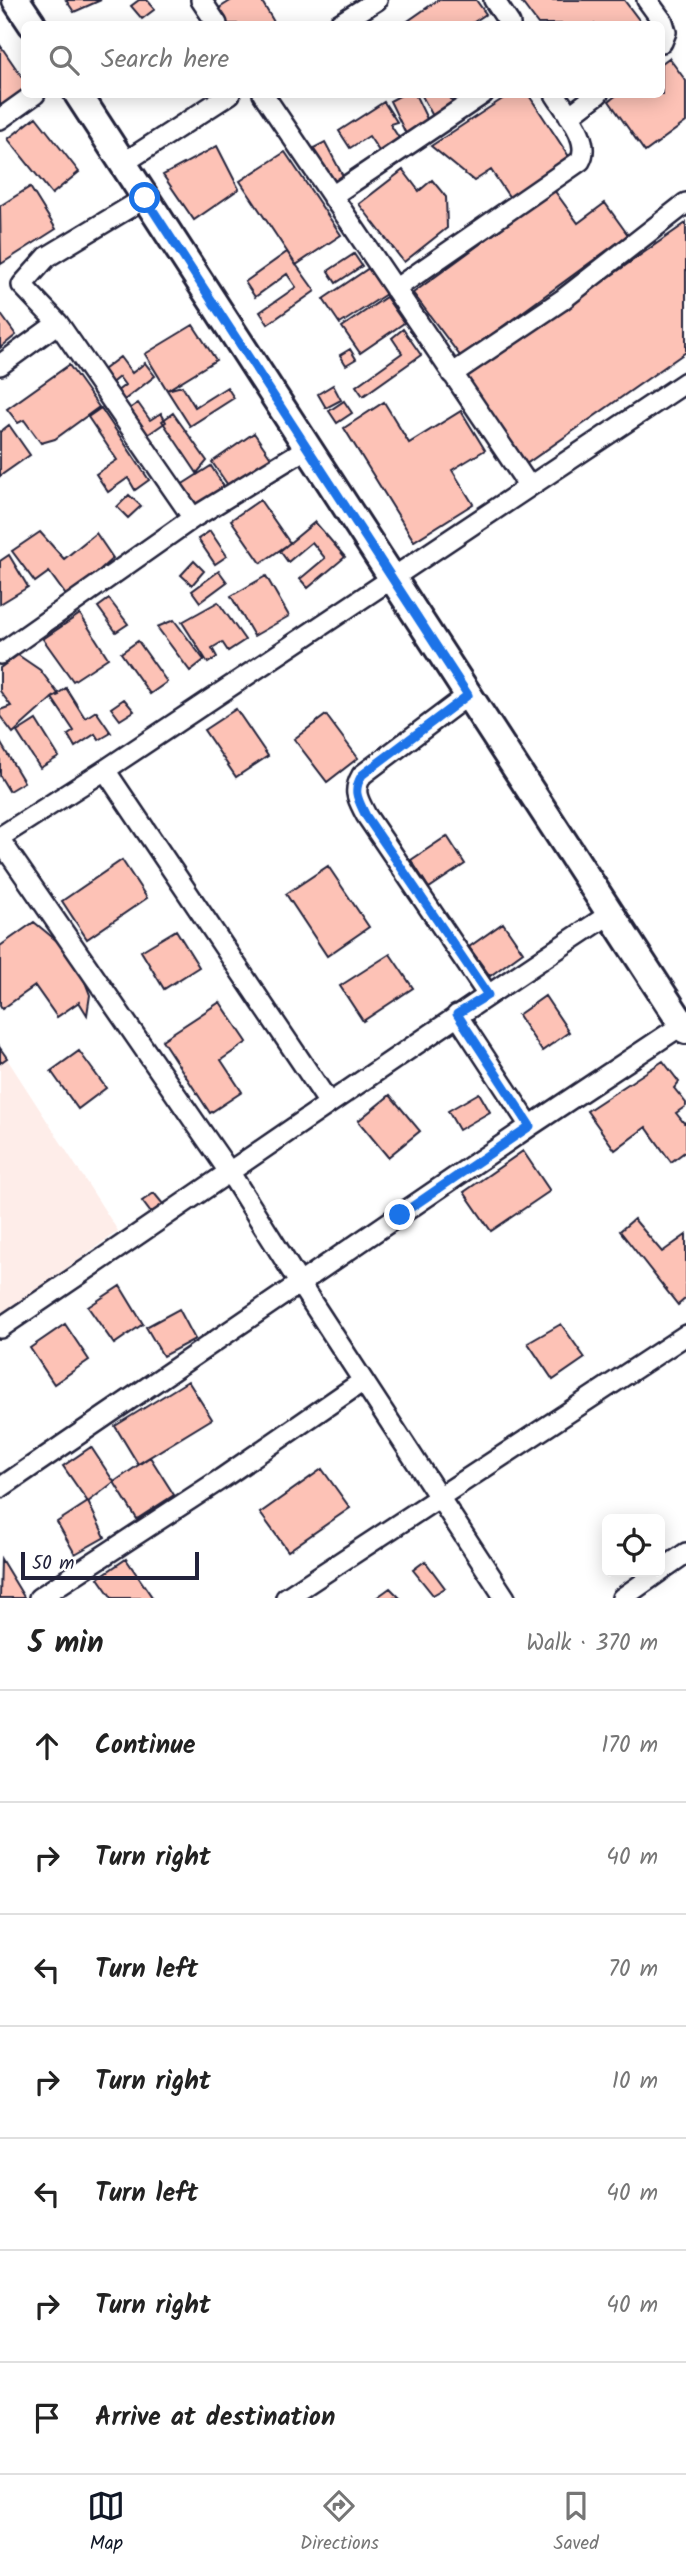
<!DOCTYPE html>
<meta charset="utf-8">
<style>
:root{--surface:#fff;--page:#f2f2f2;--text:#222;--muted:#767676;--line:#e0e0e0;--accent:#111827}
body{margin:0;font-family:Kalam,sans-serif;background:var(--page);color:var(--text)}
.controls{position:absolute;right:21px;bottom:21px;display:grid;overflow:hidden;border-radius:10px;box-shadow:0 4px 18px #0003}
.controls button{width:63px;height:63px;display:grid;place-items:center;padding:0;border:0;border-bottom:2px solid var(--line);background:var(--surface);color:var(--text);font:35px sans-serif}
.scale{position:absolute;left:21px;bottom:18px;width:178px;box-sizing:border-box;padding-left:7px;border:4px solid #22223b;border-top:0;font-size:19px;line-height:24px;white-space:nowrap;color:#22223b;-webkit-text-stroke:5px #fff;paint-order:stroke}
.stop{position:absolute;width:21px;height:21px;margin:-16px;border:5px solid #1a73e8;border-radius:50%;background:#fff}
.stop.end{background:#1a73e8;border-color:#fff;box-shadow:0 2px 7px #0008}
.list{margin:0;padding:0;list-style:none}
h2{display:flex;justify-content:space-between;align-items:center;height:91px;margin:0;padding:0 28px;font-size:30px}
h2 small{font-size:23px;font-weight:400;color:var(--muted)}
.list li{display:grid;grid-template-columns:46px 1fr auto;gap:21px;align-items:center;box-sizing:border-box;height:112px;padding:0 28px;border-top:2px solid var(--line)}
.list b{display:block;font-size:26px;white-space:nowrap}
.list em{font-size:23px;font-style:normal;color:var(--muted)}
.icon{flex:none;width:38px;height:38px;fill:none;stroke:currentColor;stroke-width:2;stroke-linecap:round;stroke-linejoin:round}
.map{position:relative;flex:none;width:686px;height:1598px;overflow:hidden}
.search{position:absolute;background:var(--surface);box-shadow:0 4px 18px #0003;left:21px;right:21px;top:21px;height:77px;display:flex;align-items:center;gap:18px;box-sizing:border-box;padding:0 24px;border-radius:10px;color:var(--muted);font-size:26px}
.sheet{height:875px;background:var(--surface)}
nav{display:flex;justify-content:space-around;align-items:center;box-sizing:border-box;height:98px;border-top:2px solid var(--line);background:var(--surface);font-size:19px;color:var(--muted)}
nav a{display:grid;justify-items:center;gap:4px}
nav .on{color:var(--accent)}
.map>svg:first-child{display:block}
</style>
<div class="map">
<svg width="686" height="1598" viewBox="0 0 686 1598">
<rect width="100%" height="100%" fill="#fff"/>
<filter id="ink" filterUnits="userSpaceOnUse"><feTurbulence type="fractalNoise" baseFrequency=".0143" numOctaves="2"/><feDisplacementMap in="SourceGraphic" scale="14" xChannelSelector="R" yChannelSelector="G"/><feConvolveMatrix kernelMatrix="1 2 1 2 8 2 1 2 1" color-interpolation-filters="sRGB"/></filter>
<g filter="url(#ink)">
<path fill="#feede9" d="M0 1048 118 1231 0 1316Z"/>
<path fill="#fdc2b6" stroke="#22223b" stroke-width="2" d="M66 0H101L74 12Z
M139 0H147L155 9 142 19 131 6Z
M232 0H261L274 22 270 24H224L216 10Z
M438 0H476L486 14 471 24H411L408 21Z
M520 0H624L642 24H538Z
M0 45 24 80V91L0 107Z
M669 58 686 81V122L645 152 609 101 618 94H662V63Z
M403 94H415L430 125 407 136 390 101Z
M421 94H448L455 106 434 118Z
M510 94H528L570 158 510 198 491 170 474 181 431 146Z
M384 102 397 122 390 124 401 141 381 154 369 136 350 148 339 131Z
M36 117 79 172 52 194 8 139Z
M325 142 344 178 329 186 310 150Z
M217 146 239 189 194 220 163 175Z
M285 152 341 235 296 265 240 181Z
M403 170 419 191 432 180 446 197 447 228 404 262 359 204Z
M30 187 56 229 1 264 0 206Z
M554 190 578 223 605 203 628 235 461 357 413 293Z
M686 223V352L526 464 465 378Z
M287 252 315 291 268 324 260 312 296 287 287 274 255 297 245 282Z
M354 254 362 266 336 283 328 271Z
M369 268 386 294 340 324 323 299Z
M386 297 404 323 360 353 342 327Z
M0 313 16 335 0 348Z
M193 325 216 360 167 390 145 354Z
M403 329 421 355 363 396 356 386 402 353 392 338Z
M350 349 356 359 346 365 340 355Z
M120 357 132 373 145 363 155 376 123 401 116 392 125 385 119 377 109 385 99 373Z
M69 365 99 407 55 439 41 443 24 420 18 423 7 409Z
M333 385 341 400 326 408 318 394Z
M182 386 195 407 227 387 234 398 190 426 167 390Z
M344 401 352 413 337 423 329 411Z
M384 402 409 443 461 411 485 450 452 470 473 504 414 541 344 428Z
M138 403 150 420 161 413 166 422 143 438 126 411Z
M101 408 149 480 135 490 128 478 108 492 96 474 117 460 88 417Z
M173 413 207 461 197 473 162 421Z
M9 425 30 455 0 476V432Z
M254 433 274 462 232 491 212 462Z
M211 466 228 493 195 514 178 487Z
M129 495 141 506 128 518 117 507Z
M260 500 290 543 261 563 231 520Z
M315 522 345 557 308 588 300 579 325 558 312 542 288 562 280 551Z
M210 531 227 556 215 564 198 539Z
M40 532 64 559 96 533 113 558 68 598 49 572 35 582 12 551Z
M9 555 28 587 0 604V561Z
M194 561 204 571 192 585 181 575Z
M219 571 227 582 200 602 192 591Z
M266 576 289 616 254 636 231 596Z
M109 599 128 624 116 632 98 607Z
M218 602 245 640 228 651 222 642 212 648 217 657 208 663 182 622Z
M80 614 108 658 73 681 43 639Z
M174 620 204 660 190 671 157 627Z
M138 641 167 682 150 694 121 653Z
M18 655 40 670 59 695 52 698 13 733 0 716V710L11 706 0 691V668Z
M66 688 85 718 96 711 111 733 99 740 95 734 75 747 68 735 74 731 52 698Z
M124 699 134 711 120 720 111 708Z
M236 709 268 756 236 777 204 730Z
M326 715 358 758 327 782 294 739Z
M36 720 59 757 40 768 17 732Z
M0 742 24 782 9 791 0 776Z
M447 836 465 864 429 888 411 860Z
M122 860 147 898 87 939 62 901Z
M328 866 369 927 327 956 286 894Z
M34 922 75 956 90 995 87 1015 79 1002 57 1017 35 986 2 1009 0 1006V946Z
M503 923 523 952 490 976 469 947Z
M176 930 199 967 164 989 141 951Z
M390 954 413 988 363 1021 340 986Z
M545 996 569 1032 542 1051 518 1015Z
M220 1002 247 1042 221 1060 242 1092 210 1113 162 1040Z
M0 1048 7 1058 0 1063Z
M79 1051 106 1088 78 1109 51 1071Z
M663 1061 679 1082 674 1088 686 1103V1106L676 1113 684 1123 686 1122V1151L671 1162 646 1127 615 1150 587 1111Z
M479 1093 490 1112 459 1130 448 1111Z
M390 1095 420 1131 388 1157 358 1121Z
M523 1151 550 1191 491 1231 464 1192Z
M154 1193 163 1204 151 1213 142 1201Z
M634 1219 662 1252 686 1235V1298L678 1305 620 1231Z
M120 1286 143 1324 114 1344 88 1307Z
M179 1309 195 1339 163 1356 146 1327Z
M65 1324 89 1360 54 1384 30 1348Z
M561 1324 585 1358 553 1380 528 1343Z
M188 1381 212 1419 138 1464 115 1426Z
M91 1447 114 1482 88 1502 63 1466Z
M150 1457 174 1495 137 1519 114 1482Z
M322 1469 350 1508 288 1551 260 1513Z
M88 1502 105 1537 75 1554 57 1522Z
M1 1559 24 1597 22 1598H0Z
M126 1559 152 1597 151 1598H112L98 1578Z
M425 1561 445 1588 433 1595 413 1570Z
M390 1588 400 1598H376Z"/>
<g fill="none" stroke-linecap="round" stroke-linejoin="round">
<defs>
<path id="street" d="M201 0 217 24
M494 0 510 24
M647 0 663 22 666 32 662 42
M339 24 377 0
M263 94 529 486
M569 116 598 94
M0 119 35 94
M122 164 230 94
M332 196 483 94
M145 198 47 257 22 285 58 323 193 518
M395 289 580 161C592 141 566 112 555 94
M0 365 58 323
M452 374 562 300 686 203
M0 654 193 518 307 448
M468 695 362 775C352 792 358 799 366 815L488 995
M105 770 329 1103
M0 837 105 770 686 382
M0 840 230 1173 300 1284 505 1598
M457 1015 530 1126
M0 1328C204 1191 405 1049 610 914
M0 1488 530 1126 682 1025
M660 1571 686 1553
M39 1598 221 1479 363 1381
M286 1598 686 1335
M622 1598 659 1572"/>
<path id="secondary" d="M16 0 32 24
M78 94 686 1030"/>
</defs>
<use href="#street" stroke="#22223b" stroke-width="24"/>
<use href="#secondary" stroke="#22223b" stroke-width="32"/>
<use href="#street" stroke="#fff" stroke-width="19"/>
<use href="#secondary" stroke="#fff" stroke-width="26"/>
</g>
</g>
<g fill="none" stroke-linecap="round" stroke-linejoin="round" filter="url(#ink)">
<path stroke="#1a73e8" stroke-width="9" d="M145 198 468 695 362 775C352 792 358 799 366 816L488 995 457 1014 530 1126 400 1215"/>
</g>
</svg>
<div class="controls">
<button><svg class="icon" aria-label="locate" viewBox="0 0 24 24"><circle cx="12" cy="12" r="6"/><path d="M12 2v4M12 18v4M2 12h4M18 12h4"/></svg></button>
</div>
<div class="scale">50 m</div>
<div class="stop" style="left:145px;top:198px"></div>
<div class="stop end" style="left:400px;top:1215px"></div>
<div class="search"><svg class="icon" aria-label="search" viewBox="0 0 24 24"><circle cx="10" cy="10" r="6"/><path d="M15 15l6 6"/></svg>Search here</div>
</div>
<section class="sheet">
<h2>5 min<small>Walk · 370 m</small></h2>
<ul class="list">
<li><svg class="icon" aria-label="ahead" viewBox="0 0 24 24"><path d="M12 20V5M6 11l6-6 6 6"/></svg><div><b>Continue</b></div><em>170 m</em></li>
<li><svg class="icon" aria-label="right" viewBox="0 0 24 24"><path d="M7 20v-9h11M14 6l5 5-5 5"/></svg><div><b>Turn right</b></div><em>40 m</em></li>
<li><svg class="icon" aria-label="left" viewBox="0 0 24 24"><path d="M17 20v-9H6M10 6l-5 5 5 5"/></svg><div><b>Turn left</b></div><em>70 m</em></li>
<li><svg class="icon" aria-label="right" viewBox="0 0 24 24"><path d="M7 20v-9h11M14 6l5 5-5 5"/></svg><div><b>Turn right</b></div><em>10 m</em></li>
<li><svg class="icon" aria-label="left" viewBox="0 0 24 24"><path d="M17 20v-9H6M10 6l-5 5 5 5"/></svg><div><b>Turn left</b></div><em>40 m</em></li>
<li><svg class="icon" aria-label="right" viewBox="0 0 24 24"><path d="M7 20v-9h11M14 6l5 5-5 5"/></svg><div><b>Turn right</b></div><em>40 m</em></li>
<li><svg class="icon" aria-label="arrive" viewBox="0 0 24 24"><path d="M6 21V4h12l-3 4 3 4H6"/></svg><div><b>Arrive at destination</b></div></li>
</ul>
</section>
<nav>
<a class="on"><svg class="icon" aria-label="map" viewBox="0 0 24 24"><path d="M3 6l6-2 6 2 6-2v14l-6 2-6-2-6 2zM9 4v14M15 6v14"/></svg>Map</a>
<a><svg class="icon" aria-label="directions" viewBox="0 0 24 24"><path d="M12 3l9 9-9 9-9-9zM9 14v-3h6M13 9l2 2-2 2"/></svg>Directions</a>
<a><svg class="icon" aria-label="saved" viewBox="0 0 24 24"><path d="M7 4h10v16l-5-4-5 4z"/></svg>Saved</a>
</nav>
